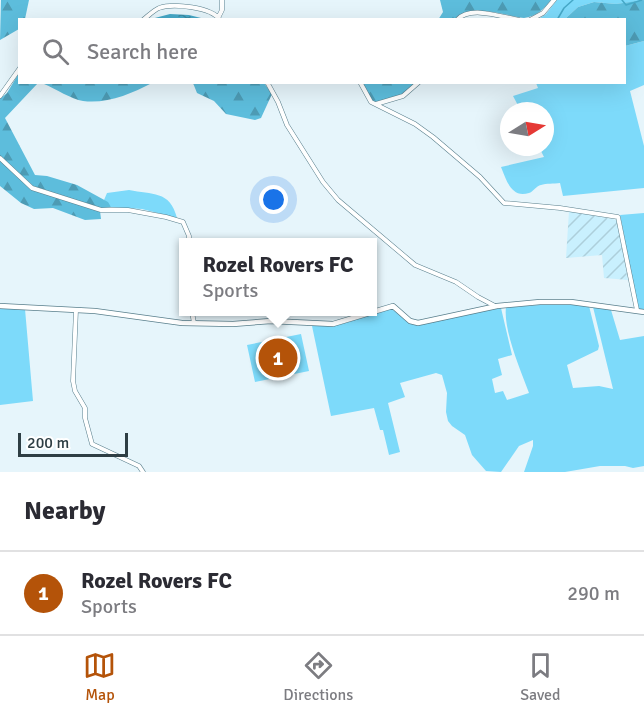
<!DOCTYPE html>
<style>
:root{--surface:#fff;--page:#f2f2f3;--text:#2b2b33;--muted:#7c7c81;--line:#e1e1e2;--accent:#b45309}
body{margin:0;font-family:Signika,sans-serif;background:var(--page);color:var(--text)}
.compass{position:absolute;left:500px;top:102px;width:54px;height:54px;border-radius:50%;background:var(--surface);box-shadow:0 6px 24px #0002;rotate:79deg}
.scale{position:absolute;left:18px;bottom:15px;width:110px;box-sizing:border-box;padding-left:6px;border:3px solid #2e3e44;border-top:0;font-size:16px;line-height:21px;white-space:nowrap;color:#2e3e44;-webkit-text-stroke:4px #fff;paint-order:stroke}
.you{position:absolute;left:274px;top:200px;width:21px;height:21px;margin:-15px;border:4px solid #fff;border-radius:50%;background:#1a73e8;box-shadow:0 0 0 9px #1a73e833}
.badge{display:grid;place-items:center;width:39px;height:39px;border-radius:50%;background:var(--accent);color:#fff;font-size:20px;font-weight:700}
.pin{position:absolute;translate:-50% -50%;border:3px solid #fff;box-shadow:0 2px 6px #0006}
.popup{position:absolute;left:179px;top:238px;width:198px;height:78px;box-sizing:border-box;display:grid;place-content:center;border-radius:0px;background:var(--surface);filter:drop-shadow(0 2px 4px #0005);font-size:20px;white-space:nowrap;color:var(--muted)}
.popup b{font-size:22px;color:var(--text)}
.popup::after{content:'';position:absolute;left:50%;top:100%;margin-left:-12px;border:12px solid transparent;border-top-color:var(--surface)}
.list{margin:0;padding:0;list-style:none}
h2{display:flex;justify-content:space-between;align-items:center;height:78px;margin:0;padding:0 24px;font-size:26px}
h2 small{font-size:20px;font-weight:400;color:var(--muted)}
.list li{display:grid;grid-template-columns:39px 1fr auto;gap:18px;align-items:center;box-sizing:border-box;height:84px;padding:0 24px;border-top:2px solid var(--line)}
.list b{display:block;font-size:22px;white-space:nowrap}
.list p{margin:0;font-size:20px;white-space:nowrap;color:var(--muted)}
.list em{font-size:20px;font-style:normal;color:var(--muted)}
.icon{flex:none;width:33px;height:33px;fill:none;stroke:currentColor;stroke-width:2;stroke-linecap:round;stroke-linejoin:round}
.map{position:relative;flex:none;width:644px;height:472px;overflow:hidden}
.search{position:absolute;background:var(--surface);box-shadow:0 6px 24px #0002;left:18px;right:18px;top:18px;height:66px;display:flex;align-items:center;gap:15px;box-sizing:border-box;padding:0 21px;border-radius:0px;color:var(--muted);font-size:22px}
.sheet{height:162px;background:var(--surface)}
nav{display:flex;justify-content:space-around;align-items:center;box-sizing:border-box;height:84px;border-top:2px solid var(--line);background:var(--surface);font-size:16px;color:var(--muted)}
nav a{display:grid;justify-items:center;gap:3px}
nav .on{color:var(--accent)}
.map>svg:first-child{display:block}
</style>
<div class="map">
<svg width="644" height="472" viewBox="0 0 644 472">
<defs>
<pattern id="industrial-furrows" width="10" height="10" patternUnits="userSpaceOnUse" patternTransform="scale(1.5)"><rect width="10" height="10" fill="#c9f0fe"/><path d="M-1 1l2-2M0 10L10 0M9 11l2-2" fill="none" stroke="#adcfdb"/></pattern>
<pattern id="forest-firs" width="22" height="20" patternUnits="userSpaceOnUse" patternTransform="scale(1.5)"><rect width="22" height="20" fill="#5dbddc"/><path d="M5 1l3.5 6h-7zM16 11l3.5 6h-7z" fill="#4d9bb4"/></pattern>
<pattern id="water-ripples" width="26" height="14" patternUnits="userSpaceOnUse" patternTransform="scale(1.5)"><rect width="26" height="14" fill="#46a8c7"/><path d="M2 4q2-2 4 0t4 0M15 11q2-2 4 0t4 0" fill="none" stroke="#3b8aa3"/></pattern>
</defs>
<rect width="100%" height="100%" fill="#e6f5fb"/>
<path fill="url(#industrial-furrows)" d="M569 211 617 220 628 280 604 278 602 255 566 258Z"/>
<path fill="#7ddafa" d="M557 0H640V1L616 4 594 2 578 7 565 19 537 20 546 14Z
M644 41V85L630 91 644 146V188L563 196 560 183C554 184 546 183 541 185 536 186 533 192 529 193 511 199 506 179 501 167L544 157 539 147H545V111H521L513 96 538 88 536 83 624 82 625 46Z
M129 190C152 195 170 190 177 218L142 209 111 207 104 200 107 193Z
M644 213V310L638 309 620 215Z
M572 303 589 306 599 346 598 350 567 365 573 388 599 386 613 389 593 307 611 310 620 340 644 336V466L633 468 625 466H600L565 472H524L533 446V440L519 446 501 472 486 471 472 455 465 435 452 426 448 421 446 412 447 393 442 375 436 373 400 383 405 397 388 403 400 452 389 455 383 430H380L374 408 331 416 312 326 342 324 389 309 396 311 414 324 501 308 512 355 498 359 502 375 492 379 495 393 503 391 507 400 529 393C521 371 503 330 506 307Z
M0 307 25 309 33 401 0 405Z
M301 334 309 371 255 382 247 345Z"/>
<path fill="url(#forest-firs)" d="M1 0H29L25 19 20 20 19 29 0 40Z
M440 0H551C543 10 537 16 524 18 503 15 471 3 455 19L438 20 443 12Z
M644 0V41L625 46 624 20 565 19 578 7 594 2 616 4Z
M19 73 20 82 152 83C131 94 107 104 83 101 71 99 56 89 44 84L38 83 5 118 35 175 47 176 77 185 108 202 111 207 101 208 33 186 0 156V99L7 93Z
M193 83H264L272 94 261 118 255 120 226 114 214 101 197 93Z
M361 83H416L401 95 376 102 372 101Z
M0 160 32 189 100 211 101 219 85 220 53 208 34 209 21 203 0 186Z"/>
<path fill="url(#water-ripples)" d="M170 14 189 15 205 19H151Z"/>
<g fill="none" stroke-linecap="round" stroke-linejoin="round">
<path stroke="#46a8c7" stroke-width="1.5" d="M622 0 626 5 642 0
M557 20 564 8 573 0"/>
<defs>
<path id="minor" d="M219 16 222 10V0
M143 20C148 16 154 10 159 8 173 3 212 7 220 20
M457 20C470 5 502 17 519 20
M530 20 543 13 554 0
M267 82 278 102 287 125 323 182 338 200 415 265 456 282 478 297 495 306
M360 82 371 102 415 124 433 137 480 177 504 203 560 208 618 217 637 310
M0 96 20 68
M376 104 403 96 419 82
M0 158 32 188 101 210H128L166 217 183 222 189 236V242
M76 310 73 381 75 391 85 408V418L92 444 139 466 143 472
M192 312 194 323"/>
<path id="major" d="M0 306 95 311 182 323 233 324 271 321 333 324 393 306 410 321 418 323 497 306 540 302H571L644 312"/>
</defs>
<use href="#minor" stroke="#597f8c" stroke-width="5"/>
<use href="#major" stroke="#597f8c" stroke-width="6"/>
<use href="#minor" stroke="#fff" stroke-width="4"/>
<use href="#major" stroke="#fff" stroke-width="4.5"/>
</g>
</svg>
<svg class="compass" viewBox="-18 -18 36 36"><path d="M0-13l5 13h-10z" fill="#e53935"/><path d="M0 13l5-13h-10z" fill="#7c7c81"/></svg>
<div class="scale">200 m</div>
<div class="you"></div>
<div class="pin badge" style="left:278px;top:358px">1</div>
<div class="popup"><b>Rozel Rovers FC</b>Sports</div>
<div class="search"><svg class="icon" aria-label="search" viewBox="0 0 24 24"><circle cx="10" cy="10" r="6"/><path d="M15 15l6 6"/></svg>Search here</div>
</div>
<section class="sheet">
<h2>Nearby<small></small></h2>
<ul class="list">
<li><span class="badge">1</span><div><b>Rozel Rovers FC</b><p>Sports</p></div><em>290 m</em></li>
</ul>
</section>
<nav>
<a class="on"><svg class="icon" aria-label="map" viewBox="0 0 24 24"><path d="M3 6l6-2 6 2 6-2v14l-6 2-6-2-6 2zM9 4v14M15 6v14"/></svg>Map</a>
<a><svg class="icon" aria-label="directions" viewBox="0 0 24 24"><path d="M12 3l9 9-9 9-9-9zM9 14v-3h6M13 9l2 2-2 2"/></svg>Directions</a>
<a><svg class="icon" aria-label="saved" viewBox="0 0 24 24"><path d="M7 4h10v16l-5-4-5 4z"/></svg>Saved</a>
</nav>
